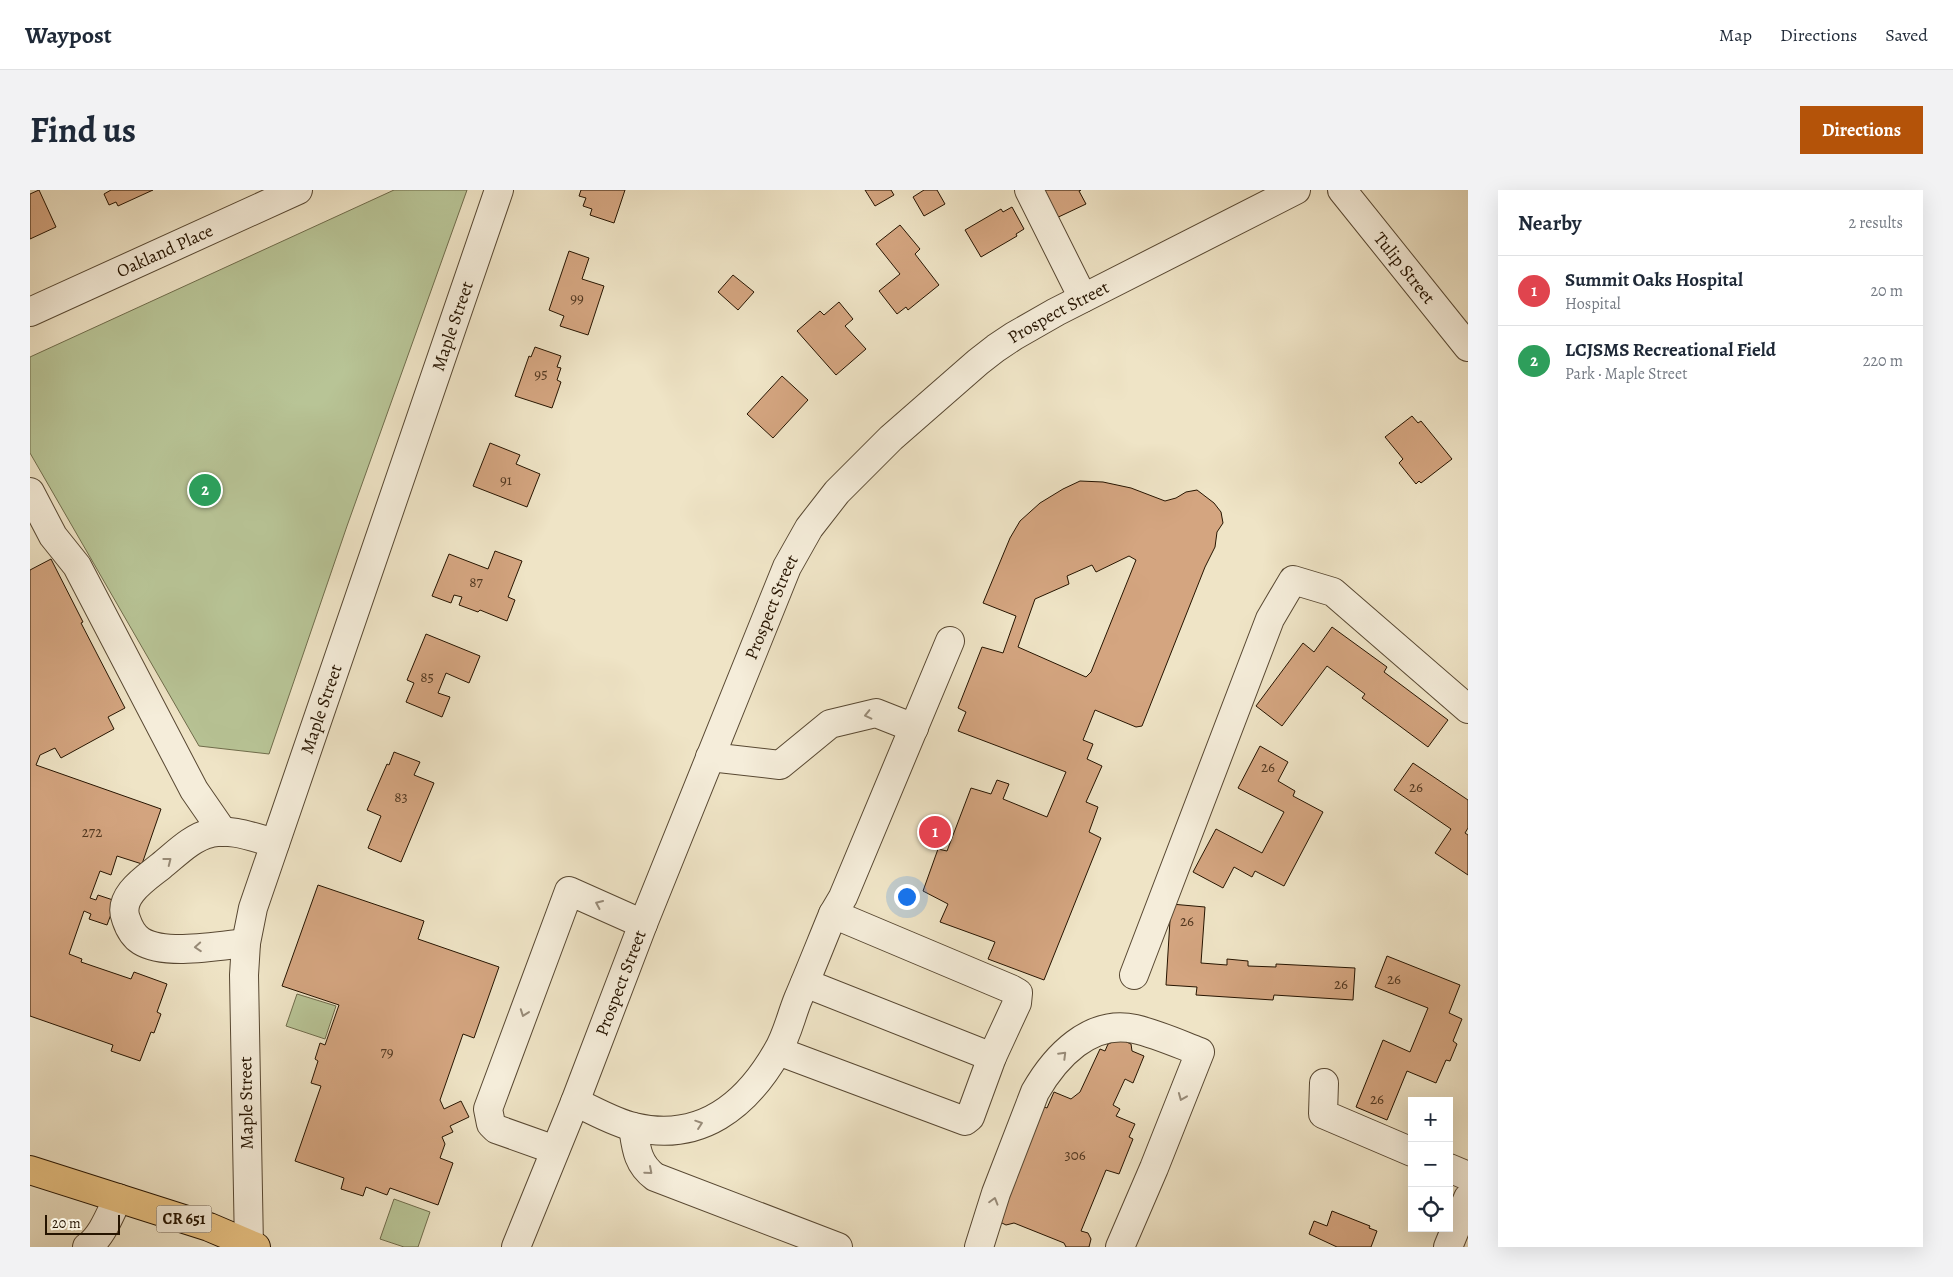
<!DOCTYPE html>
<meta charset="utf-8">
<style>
:root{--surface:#fff;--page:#f2f2f3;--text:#1f2937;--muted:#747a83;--line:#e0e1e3;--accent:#b45309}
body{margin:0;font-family:Alegreya,serif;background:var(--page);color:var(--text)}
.controls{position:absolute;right:15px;bottom:15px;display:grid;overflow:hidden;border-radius:0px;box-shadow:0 5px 20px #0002}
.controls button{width:45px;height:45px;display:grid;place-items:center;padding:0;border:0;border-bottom:1px solid var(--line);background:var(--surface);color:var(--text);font:25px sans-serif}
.scale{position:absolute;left:15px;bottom:12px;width:75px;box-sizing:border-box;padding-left:5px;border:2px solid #261400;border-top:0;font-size:14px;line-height:18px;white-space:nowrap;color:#261400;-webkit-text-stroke:4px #f5edda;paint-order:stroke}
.you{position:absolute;left:876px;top:706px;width:18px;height:18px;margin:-12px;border:4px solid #fff;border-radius:50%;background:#1a73e8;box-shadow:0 0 0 8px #1a73e833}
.badge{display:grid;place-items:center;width:32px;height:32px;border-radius:50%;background:var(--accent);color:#fff;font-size:16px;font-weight:700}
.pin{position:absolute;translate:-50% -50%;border:2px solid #fff;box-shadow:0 1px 5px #0006}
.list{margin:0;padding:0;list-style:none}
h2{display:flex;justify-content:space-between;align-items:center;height:65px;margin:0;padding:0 20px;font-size:21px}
h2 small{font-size:16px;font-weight:400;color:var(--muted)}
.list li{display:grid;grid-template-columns:32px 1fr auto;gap:15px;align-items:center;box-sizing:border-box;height:70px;padding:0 20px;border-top:1px solid var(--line)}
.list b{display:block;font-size:19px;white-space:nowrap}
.list p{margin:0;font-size:16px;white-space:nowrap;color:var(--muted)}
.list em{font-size:16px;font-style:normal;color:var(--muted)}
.icon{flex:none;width:28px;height:28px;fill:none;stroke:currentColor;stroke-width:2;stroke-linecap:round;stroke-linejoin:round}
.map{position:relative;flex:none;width:1438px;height:1057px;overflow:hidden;border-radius:0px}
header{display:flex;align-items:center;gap:30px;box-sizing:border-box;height:70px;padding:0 25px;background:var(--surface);border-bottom:1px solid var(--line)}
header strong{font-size:24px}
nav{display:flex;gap:28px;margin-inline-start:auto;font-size:18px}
.intro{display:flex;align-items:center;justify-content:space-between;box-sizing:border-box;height:120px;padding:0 30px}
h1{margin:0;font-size:35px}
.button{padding:12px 22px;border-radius:0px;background:var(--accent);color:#fff;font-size:18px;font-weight:700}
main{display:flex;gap:30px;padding:0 30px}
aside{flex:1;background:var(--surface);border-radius:0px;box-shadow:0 5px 20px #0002}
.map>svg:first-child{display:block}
</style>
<header>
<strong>Waypost</strong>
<nav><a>Map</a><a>Directions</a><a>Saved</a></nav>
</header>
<div class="intro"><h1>Find us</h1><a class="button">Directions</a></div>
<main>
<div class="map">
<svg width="1438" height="1057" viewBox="0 0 1438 1057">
<rect width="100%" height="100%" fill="#efe4c6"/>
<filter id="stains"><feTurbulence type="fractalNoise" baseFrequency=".004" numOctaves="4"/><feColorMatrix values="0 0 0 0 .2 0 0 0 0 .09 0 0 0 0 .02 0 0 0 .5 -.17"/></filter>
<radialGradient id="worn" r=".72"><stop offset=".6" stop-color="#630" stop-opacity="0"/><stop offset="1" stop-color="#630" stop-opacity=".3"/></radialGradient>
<path fill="#b8c496" stroke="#6f6c4b" d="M364 0H437L317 336 239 564 169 556 0 263V167Z
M267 804 306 816 295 849 256 836Z
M364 1009 400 1022 388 1057H374L350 1049Z"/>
<path fill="#d4a580" stroke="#261400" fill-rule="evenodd" d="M9 0 26 37 0 49V4Z
M81 0H123L88 16 86 12 79 15 74 4Z
M551 0H595L584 33 560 25 562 19 553 16 556 8 549 6Z
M835 0H861L864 5 845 16Z
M894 0H907L915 14 894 26 883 7Z
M1006 0H1051L1049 1 1056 14 1020 31Z
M982 17 994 39 986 44 987 46 951 67 935 40 971 19 973 22Z
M870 35 890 59 885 64 909 95 878 120 876 117 867 124 849 101 870 84 846 54Z
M539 61 559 68 552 89 574 96 558 145 530 136 534 126 519 120Z
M703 85 724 102 708 120 688 102Z
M809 112 823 129 815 136 836 159 806 185 767 141 790 121 794 125Z
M505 157 531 166 527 177 531 178 527 190 531 192 522 218 485 206 499 166 501 167Z
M752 186 778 210 743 248 717 224Z
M1382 226 1388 233 1391 231 1422 269 1391 293 1389 291 1386 294 1369 273 1373 269 1355 247Z
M460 253 490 265 486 274 510 284 497 317 443 296Z
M1050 291 1073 292 1101 298 1135 311 1146 308 1156 302 1167 300 1184 313 1191 322 1193 333 1187 342 1185 357 1175 377 1112 536 1106 537 1065 520 1053 550 1063 554 1057 569 1072 576 1056 612 1068 617 1059 642 1071 648 1014 790 958 769 965 752 910 732 918 714 893 701 908 659 917 661 941 598 961 604 967 590 979 594 973 609 1017 627 1036 582 928 541 936 522 928 518 952 457 973 463 986 426 953 413 980 348 990 331 1010 313 1033 299ZM1099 366 1106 370 1061 482 1056 487 988 457 1005 409 1039 394 1037 386 1062 375 1066 382Z
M465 361 492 371 478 407 485 410 477 431 450 420 448 422 429 415 432 407 424 405 421 413 402 406 419 364 458 379Z
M21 369 53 432 51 433 95 518 78 527 84 539 31 568 25 558 10 565 6 575 131 619 112 674 87 666 81 685 70 681 60 708 66 710 68 705 86 711 77 735 59 729 61 724 54 721 39 764 52 769 51 772 101 789 104 782 137 794 127 822 131 824 124 843 121 842 110 871 81 861 83 855 0 826V380Z
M1302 437 1357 477 1354 482 1418 530 1398 557 1332 508 1335 504 1297 476 1252 536 1226 516 1273 453 1284 462Z
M396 444 450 466 439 493 416 483 408 503 420 507 412 527 376 512 384 493 377 490Z
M1230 556 1258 572 1248 591 1265 601 1263 606 1293 622 1254 696 1225 681 1222 687 1204 677 1193 698 1163 682 1186 639 1232 663 1254 622 1208 598Z
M364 562 390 572 384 585 404 593 371 672 338 658 351 626 337 620 357 574 359 575Z
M1383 573 1438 610V638L1435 643 1438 645V685L1405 663 1421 639 1364 600Z
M288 695 394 731 388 749 469 777 444 848 433 844 410 910 414 919 431 911 439 927 420 936 423 942 412 947 415 954 410 968 423 973 408 1015 360 998 357 1005 336 997 333 1006 311 999 314 988 265 971 291 896 281 893 288 871 285 869 290 853 295 855 309 815 252 796Z
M1141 714 1175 717 1171 773 1197 775V769L1218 771V776L1246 777V774L1325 778 1323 810 1244 805 1243 810 1166 805 1167 797 1136 795Z
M1357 766 1430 795 1419 823 1432 829 1423 851 1427 854 1420 871 1416 870 1406 893 1377 881 1357 930 1326 917 1353 850 1380 862 1398 818 1345 797Z
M1090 849 1101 854 1102 861 1114 866 1103 893 1095 889 1083 915 1090 919 1086 926 1105 934 1099 947 1103 949 1089 984 1076 980 1051 1041 1058 1043 1061 1049 1059 1057H1036L1034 1053 984 1033 976 1035 970 1032 967 1027 1012 916 1017 918 1024 902 1041 909 1050 902 1070 859 1075 861 1078 854Z
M1302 1021 1340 1036 1339 1038 1347 1041 1341 1057H1307L1279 1044 1284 1031 1297 1036Z"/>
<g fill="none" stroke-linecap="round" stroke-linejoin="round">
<defs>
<g id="minor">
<path d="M999 0 1053 108"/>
<path id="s1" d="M1312 0 1438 157"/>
<path id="s2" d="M0 122 268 0"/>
<path d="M0 302 23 346 47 376 164 600 193 642"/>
<path d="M680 567 750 575 800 534 846 523 884 538"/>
<path d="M803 724 813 707 920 451"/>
<path d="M216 753C188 756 135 766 111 751 103 746 99 738 96 729 87 706 116 688 131 676 146 664 162 647 181 643 201 638 225 648 245 653"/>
<path d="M1104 785 1240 429 1263 390 1303 402 1438 519"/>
<path d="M775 793 962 867"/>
<path d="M1294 893 1293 924 1382 962"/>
<path d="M545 912C563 920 585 933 604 937 670 953 716 916 747 862 757 846 761 826 768 809 780 781 791 753 803 724L981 799 988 803 987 813 962 867 940 927 935 931 748 861"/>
<path d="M603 937C606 957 607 974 625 987L808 1057"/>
<path d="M525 960 466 939 461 934 458 919 539 701 613 734"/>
<path d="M1419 978 1438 986"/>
<path d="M57 1057C72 1047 80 1024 88 1008"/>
<path id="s3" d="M219 1057 214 785 216 753 223 718 469 0"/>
<path id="s4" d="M486 1057 545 912 613 734 757 377 779 338 807 302 861 248 948 172 966 158 984 146 1026 122 1266 0"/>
<path d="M949 1057 966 1003 1005 902C1025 867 1060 829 1105 839 1127 844 1149 854 1170 862L1124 978 1090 1057"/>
<path d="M1418 1057 1438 1008"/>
</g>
<path id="major" d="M0 980 179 1037 226 1057"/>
</defs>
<use href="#minor" stroke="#584832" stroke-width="30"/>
<use href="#major" stroke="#261400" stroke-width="30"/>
<use href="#minor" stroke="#f5edda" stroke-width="28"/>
<use href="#major" stroke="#e8c283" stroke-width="28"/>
</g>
<defs><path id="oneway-chevron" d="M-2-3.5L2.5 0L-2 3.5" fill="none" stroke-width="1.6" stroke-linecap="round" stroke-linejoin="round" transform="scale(1.25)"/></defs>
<g stroke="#988b78">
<use href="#oneway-chevron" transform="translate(838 525) rotate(167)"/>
<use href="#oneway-chevron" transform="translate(138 671) rotate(-38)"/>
<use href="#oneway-chevron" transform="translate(569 714) rotate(-156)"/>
<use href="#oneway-chevron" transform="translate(168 757) rotate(176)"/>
<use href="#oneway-chevron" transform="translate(494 823) rotate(110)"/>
<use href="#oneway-chevron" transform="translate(1033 865) rotate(-45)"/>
<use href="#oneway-chevron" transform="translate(1152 907) rotate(112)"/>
<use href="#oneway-chevron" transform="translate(669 934) rotate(-19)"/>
<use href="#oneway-chevron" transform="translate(619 981) rotate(41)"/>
<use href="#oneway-chevron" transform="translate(964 1011) rotate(-74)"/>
</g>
<g text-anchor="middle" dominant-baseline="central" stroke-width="4.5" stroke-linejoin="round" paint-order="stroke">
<g font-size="15" fill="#523820">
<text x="547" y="108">99</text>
<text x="511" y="184">95</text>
<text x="476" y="290">91</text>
<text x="446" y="392">87</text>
<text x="397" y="487">85</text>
<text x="1238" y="577">26</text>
<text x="1386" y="597">26</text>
<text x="371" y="607">83</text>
<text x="62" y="642">272</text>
<text x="1157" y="731">26</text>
<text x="1364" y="789">26</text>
<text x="1311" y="794">26</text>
<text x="357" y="862">79</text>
<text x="1347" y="909">26</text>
<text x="1045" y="965">306</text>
</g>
<rect fill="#f5edda" stroke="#645541" stroke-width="1" x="126.5" y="1015.5" width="55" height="27" rx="4"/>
<g font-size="16" font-weight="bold" fill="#261400">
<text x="154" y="1029">CR 651</text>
</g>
<g font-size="18" fill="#261400" stroke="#f5edda">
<text stroke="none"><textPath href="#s2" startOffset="148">Oakland Place</textPath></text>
<text stroke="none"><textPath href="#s1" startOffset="100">Tulip Street</textPath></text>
<text stroke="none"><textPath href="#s4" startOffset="1109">Prospect Street</textPath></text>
<text stroke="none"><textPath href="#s3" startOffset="955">Maple Street</textPath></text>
<text stroke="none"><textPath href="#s4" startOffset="689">Prospect Street</textPath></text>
<text stroke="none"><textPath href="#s3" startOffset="550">Maple Street</textPath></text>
<text stroke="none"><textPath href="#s4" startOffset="284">Prospect Street</textPath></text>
<text transform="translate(216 913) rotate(-91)">Maple Street</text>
</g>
</g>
<rect width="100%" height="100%" filter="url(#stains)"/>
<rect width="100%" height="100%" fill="url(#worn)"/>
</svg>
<div class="controls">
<button>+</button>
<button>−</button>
<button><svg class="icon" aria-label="locate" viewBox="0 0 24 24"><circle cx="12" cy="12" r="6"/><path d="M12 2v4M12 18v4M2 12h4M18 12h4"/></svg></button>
</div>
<div class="scale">20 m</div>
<div class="you"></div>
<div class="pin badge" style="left:905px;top:642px;background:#e0444e">1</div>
<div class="pin badge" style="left:175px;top:300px;background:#2e9e5b">2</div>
</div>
<aside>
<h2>Nearby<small>2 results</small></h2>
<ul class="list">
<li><span class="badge" style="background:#e0444e">1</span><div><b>Summit Oaks Hospital</b><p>Hospital</p></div><em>20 m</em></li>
<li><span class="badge" style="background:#2e9e5b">2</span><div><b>LCJSMS Recreational Field</b><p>Park · Maple Street</p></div><em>220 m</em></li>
</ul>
</aside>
</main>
